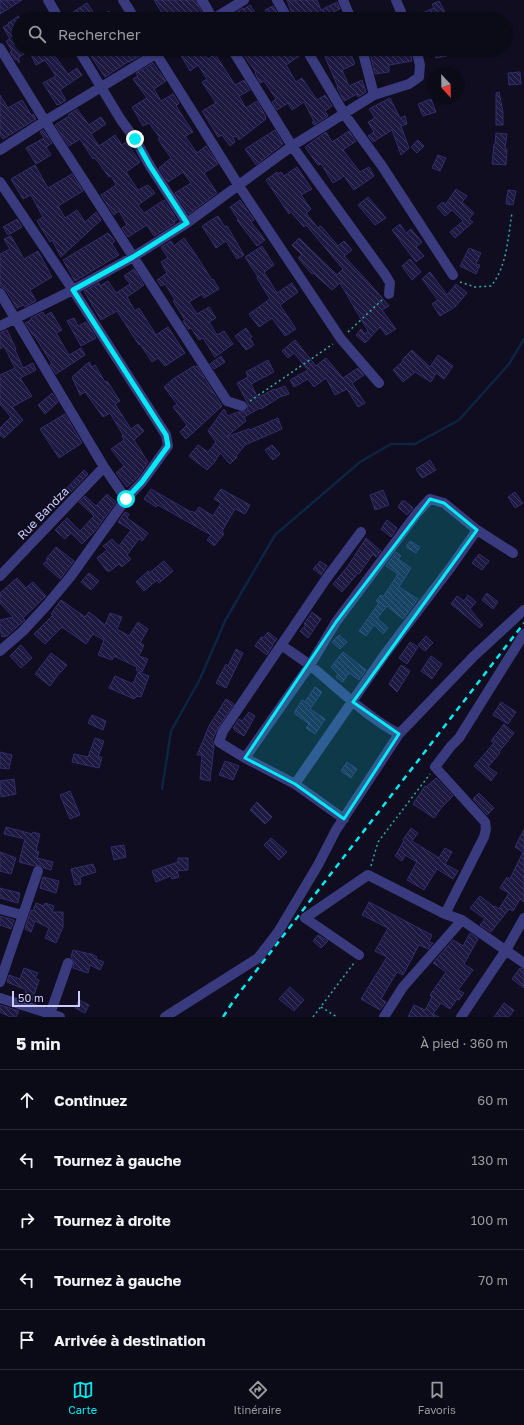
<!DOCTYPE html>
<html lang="fr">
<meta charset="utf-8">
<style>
:root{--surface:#0b0a17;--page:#191824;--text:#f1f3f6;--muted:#9a9aa1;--line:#2b2b36;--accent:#04eaf2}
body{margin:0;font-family:"Golos Text",sans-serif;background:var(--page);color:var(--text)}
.compass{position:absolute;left:428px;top:68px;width:36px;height:36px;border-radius:50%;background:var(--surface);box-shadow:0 1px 3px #0004;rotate:158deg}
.scale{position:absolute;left:12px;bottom:10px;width:68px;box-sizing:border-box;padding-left:4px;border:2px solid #ceccfe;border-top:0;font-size:11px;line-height:14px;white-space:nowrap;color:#ceccfe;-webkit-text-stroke:3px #0f0d1f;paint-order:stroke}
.stop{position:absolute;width:12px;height:12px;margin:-9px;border:3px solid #04eaf2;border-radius:50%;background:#fff}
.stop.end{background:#04eaf2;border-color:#fff;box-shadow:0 1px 4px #0008}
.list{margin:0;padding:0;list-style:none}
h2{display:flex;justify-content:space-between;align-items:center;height:52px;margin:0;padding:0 16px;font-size:17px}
h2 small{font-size:13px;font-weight:400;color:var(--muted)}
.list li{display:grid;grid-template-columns:26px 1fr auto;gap:12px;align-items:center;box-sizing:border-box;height:60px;padding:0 16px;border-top:1px solid var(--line)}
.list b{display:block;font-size:15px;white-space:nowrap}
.list em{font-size:13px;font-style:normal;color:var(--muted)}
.icon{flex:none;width:22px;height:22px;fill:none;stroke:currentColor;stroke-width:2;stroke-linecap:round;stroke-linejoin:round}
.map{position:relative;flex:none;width:524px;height:1017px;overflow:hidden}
.search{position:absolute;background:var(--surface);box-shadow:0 1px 3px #0004;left:12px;right:12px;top:12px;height:44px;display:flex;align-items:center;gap:10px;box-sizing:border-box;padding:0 14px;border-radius:22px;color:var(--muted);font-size:15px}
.sheet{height:352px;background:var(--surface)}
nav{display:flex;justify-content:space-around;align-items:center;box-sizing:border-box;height:56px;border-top:1px solid var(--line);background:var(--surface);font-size:11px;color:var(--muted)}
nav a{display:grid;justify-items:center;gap:2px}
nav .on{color:var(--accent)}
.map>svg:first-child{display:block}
</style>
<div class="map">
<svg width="524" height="1017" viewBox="0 0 524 1017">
<defs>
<pattern id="building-back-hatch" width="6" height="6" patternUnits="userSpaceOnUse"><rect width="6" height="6" fill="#1e1940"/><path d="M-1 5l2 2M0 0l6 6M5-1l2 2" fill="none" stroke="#3e395d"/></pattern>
</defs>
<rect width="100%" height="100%" fill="#0f0d1f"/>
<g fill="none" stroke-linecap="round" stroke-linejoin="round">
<path stroke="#0d2543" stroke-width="2.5" d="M162 789 171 731 199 681 226 619 275 535 360 462 391 444H415L459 420 509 364 524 339"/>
</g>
<path fill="url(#building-back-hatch)" stroke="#342c6c" d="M0 0H22L0 14Z
M154 0H196L205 19H169L164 12 162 13Z
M287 0H317L321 10 337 2 340 9 325 16 326 19H294Z
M439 1 446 14 444 15 445 19H410V18L434 8 432 4Z
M87 3 97 18 109 11 114 19H65V17Z
M250 5 259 19H225L243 8 244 9Z
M273 6 279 16 271 19 265 10Z
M19 16V49H53L56 54 54 55 68 74 77 68 82 75 60 90 66 100 60 104 57 105 43 83 56 76 45 60 36 65 29 51 19 57V63L17 59 15 60 10 52 12 51 6 41 10 39 3 27 9 24 8 23Z
M86 49H147V52L129 62V61L105 77Z
M183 49H201L208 59 215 54 235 85 244 80 250 90 239 96 246 108 257 101 266 117 265 118 266 119 239 140 236 136 233 137 235 142 230 146 222 135 218 137 202 111 216 103 202 82 207 79 198 65 190 71 179 52Z
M243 49H297L301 55 286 65 296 82 302 78 317 100 325 95 332 106 325 111 328 116 314 125 312 122 314 121 304 102 292 110 288 103 277 110 272 102 276 99 264 81 260 83 255 73 256 72 242 53 244 52Z
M330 49H337L341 57 350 52 355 64 342 70 349 86 362 80 366 92 358 97 357 94 344 101 337 88 338 87 323 52Z
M369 49H386V51L398 49H401V52L410 50 412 61 389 65V72L375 74Z
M440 49H446L447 56 436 58 435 50Z
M153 63 166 81 154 89 161 101 173 94 179 103 176 106 193 132 185 136 197 153 206 146 218 164 204 173 217 193 189 214 175 193 191 183 183 172 168 182 159 168 171 158 158 139 160 138 149 123 143 126 132 107 147 98 133 79 138 76 136 73Z
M520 72 521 84 509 85 508 73Z
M499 92 503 112V125H496V93Z
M0 95 8 108 22 100 32 116 33 114 36 119 3 139 0 135Z
M390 98 400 118 405 116 407 124 401 126 409 148 401 155 392 130 373 142 368 136 374 132 368 122 375 118 369 109Z
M431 99 436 112 423 116 418 104Z
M77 109 89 125 101 117 106 124 91 134 99 146 115 135 122 145 126 142 140 162 126 172 138 190 148 185 155 193 138 205 144 213 164 200 177 220 174 221 175 223 154 236 147 225 128 237 122 228 127 225 119 211 114 215 101 195 116 185 111 176 109 177 95 158 93 159 80 139 69 146 55 125 69 116 68 115Z
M43 130 52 143 46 147 51 155 36 164 26 148 44 138 40 132Z
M275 130 283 144 256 165 245 149Z
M349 131 356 141 343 150 360 172 369 167 374 176 354 190 344 176 333 183 321 164 318 165 305 147 326 132 332 142Z
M496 133 507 134 505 149H507L506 165 492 164 494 144H495Z
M418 140 424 146 417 153 411 147Z
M438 155 446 158 440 171 432 168Z
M35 165 48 188 72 174 83 191 58 206 65 218 77 210 85 222 96 212 101 220 61 257 52 240 50 242 37 221 43 217 31 195 23 199 11 179Z
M297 167 312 189 301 195 311 209 306 213 318 228 321 226 338 246 344 241 352 250 344 256 371 285 389 306 382 310 396 329 386 335 380 327 365 343 356 335 361 329 365 334 368 331 340 283 332 290 313 273 312 274 298 258 302 255 292 245 299 238 337 275 343 269 306 225 304 227 291 212 289 214 266 180 277 172 278 174 281 172 284 176Z
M456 189 467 196 462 202 474 213 469 219 473 222 455 238 450 232 463 221 452 210 445 216 437 207 443 202 445 205Z
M508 190 516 191 513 205 506 204Z
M368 197 386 218 375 225 358 205Z
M240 200 254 220 251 222 265 240 257 246 237 220 238 219 230 207Z
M218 216 225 227 227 226 244 255 237 259 226 241 216 248 202 226Z
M17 219 22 227 8 235 3 227Z
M400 224 406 233 411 229 422 242 416 247 424 256 416 262 392 230Z
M108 233 115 241 112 244 119 255 75 281 63 260Z
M11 236 24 259 38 251 52 277 30 290 36 301 25 307 23 305 17 308 6 290 0 286V254L10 249 4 239Z
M184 238 194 252 212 280 213 279 219 289 204 298 202 294 189 302 197 314 209 307 216 318 209 322 217 335 224 331 233 344 215 357 203 338 199 340 191 328 188 329 183 321 185 320 173 301 175 300 165 284 161 286 157 280 167 273 161 262 168 258 161 247 171 241 174 246Z
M262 246 274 265 264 272 277 293 292 283 298 292 280 305 296 329 285 336 272 318 259 327 249 314 270 299 257 278 258 277 245 257Z
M469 248 481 253 476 264 480 265 476 274 460 266Z
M410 259 421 272 412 280 402 266Z
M134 269 144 285 127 297 135 311 139 308 156 335 168 327 185 353 165 366 158 358 152 362 140 344 139 345 117 311 101 320 84 291 99 283 100 286 108 281 116 293 130 284 124 276Z
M430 272 447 295 456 284 467 293 455 307 440 316 432 304 438 300 422 279Z
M43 312 45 316 51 312 62 330 56 333 69 355 81 348 85 355 56 374 50 365 52 364 34 335H33L25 323 31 320V318Z
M74 318 78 326 86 322 96 338 81 346 67 321Z
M246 328 252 337 250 338 254 345 246 350 235 336Z
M7 330 16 349 15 350 23 368 33 363 36 370 20 378 32 396 12 407 23 420 4 438 0 435V428L11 417 0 404V375L15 368 4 346 0 349V333Z
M295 340 316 366 326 358 343 378 358 368 364 375 352 383 365 403 358 407 347 389 335 395 326 378 314 387 308 379 294 387 290 380 308 370 294 353 288 358 282 351Z
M412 350 430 367 438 355 453 366 444 379 436 373 431 382 415 372 403 382 393 370 403 361 402 360Z
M221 356 225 362 214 369 210 364Z
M268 360 274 372 251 384 258 398 274 389 275 390 285 386 289 394 280 397 261 409 260 408 244 417 246 421 226 437 249 429 250 430 278 418 282 429 245 445 236 456 237 457 230 464 220 453 214 463 207 470 189 456 198 445 208 452 216 442 208 431 224 409 228 416 238 412H243L247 411 248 404 237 383 248 377 246 372Z
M89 362 92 367 95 365 105 382 107 381 120 401 115 404 131 429 138 424 144 431 134 440 148 462 137 478 127 487 116 473 124 466 111 449 124 440 122 436 123 435 110 413 103 417 85 392 80 395 72 377Z
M194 366 195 367 197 366 222 406 186 439 180 432 187 425 173 407 177 404 164 387 173 379Z
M52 393 58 402 45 414 38 405Z
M65 414 82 443 59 458 40 429Z
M272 445 280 454 273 460 265 450Z
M430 460 436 470 422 478 416 469Z
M84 470 88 474 69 494 65 490Z
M151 489 191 512 192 511 195 513 199 507 213 516 221 503 214 499 221 489 250 505 245 514 235 509 222 531 224 534 214 546 207 540 211 535 158 505 156 507 144 499Z
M383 490 389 505 375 510 370 495Z
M515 492 523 503 515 508 508 497Z
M107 494 116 502 95 531 82 544 71 533 65 539 55 530 67 518 80 531 94 516 79 502 85 496 96 506Z
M402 501H405L413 508 407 515 398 507Z
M125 512 129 514 127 518 148 533 142 541 139 539 127 555 131 559 122 567 119 564 110 571H107L97 558 107 550 103 546 112 539 119 546 131 530 118 522Z
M387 520 397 528 391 537 381 529Z
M366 538 381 551 376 557 373 554 359 574 358 573 342 592 333 584 348 566Z
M410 541 420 547 416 553 406 547Z
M56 547 74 561 60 579 43 564 48 560 46 559Z
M396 552 401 556 398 559 411 568 399 587 418 599 403 619 387 606 378 617V619L388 628 383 634 374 625 366 636 359 631 379 603 376 601 381 595 383 597 398 574 386 566Z
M479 554 489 561 482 570 472 563Z
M164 561 173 571 159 583 157 580 144 591 136 582 148 571 149 573Z
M320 561 327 566 321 575 313 569Z
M89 573 99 581 91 590 81 582Z
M17 578 26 588 33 582 46 596 23 618 25 620 18 626 7 636 2 637 0 628V620L13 617 0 603V593Z
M487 593 498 602 493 609 482 600Z
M468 595 476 602 470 609 483 625 480 628 451 604 457 596 464 601Z
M61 600 85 617 89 612 105 625 110 613 122 617 117 629 129 636 138 622 148 629 140 643 144 645 139 656 148 659 142 672 136 670 137 667 114 656 112 660 98 655 104 640 93 634 86 644 62 627 45 644 34 634 53 615 51 614Z
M312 612 321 619 308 638 300 631 306 625 304 624Z
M268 632 277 639 272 645H273L267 655 255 646 261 637 263 638Z
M339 635 347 642 340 649 332 642Z
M426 636 433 643 425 651 418 645Z
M410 642 418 647 407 664 399 658Z
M21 645 32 658 21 668 10 656Z
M236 649 243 653 226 688 216 683 226 664 228 666Z
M343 652 366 670 359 680 349 673 343 682 336 677 338 674 331 667Z
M51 653 67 665 61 672H60L50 686 35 674Z
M431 656 442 664 432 679 421 671Z
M401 665 410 671 397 692 389 684Z
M138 672 149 676 141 697 137 696 134 699 109 688 115 676 133 684Z
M315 687 322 692 310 709 325 719 315 734 306 728 309 724 294 713 302 700 305 702Z
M226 699 234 704 218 728 212 740 214 746 210 781 200 779 202 755H197L209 726Z
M501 702 516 712 508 724 493 715Z
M249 712 255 716 244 736 234 730 235 729 233 728 239 719 242 721Z
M92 715 106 721 103 730 88 723Z
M504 724 514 733 499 752 500 753 488 767 497 773 491 781 474 766 494 743 491 741Z
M95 738 104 741 98 757H102L99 768 72 762 74 754 88 757Z
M0 752 12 755 9 769 0 768Z
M225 761 239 766 233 780 219 775Z
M347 762 357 769 351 778 341 771Z
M436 778 453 796 442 807 434 818 413 804 425 786 426 787Z
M14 779 16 794 1 797 0 781Z
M70 791 80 815 70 819 60 795Z
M479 793 494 808 487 815 473 799Z
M257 802 272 817 265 824 250 810Z
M6 827 32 834 33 832 40 834 36 851 39 852 37 858 53 862 51 870 44 868 40 865 34 866 19 862 25 839 4 834Z
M411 828 418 833 412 841 439 858 445 848 452 852 445 864 458 871 453 879 437 869 424 890 407 880 417 862 405 855 402 861 395 856 404 841 403 840Z
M524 829V902L520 899 513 911 509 909 491 932 480 925 485 919 470 908 480 896 494 907 495 906 499 909 509 893 500 888 507 877 510 879 523 852 515 847Z
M271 838 287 852 279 860 264 845Z
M124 845 126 857 114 860 111 847Z
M0 852 16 858 11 874 0 871Z
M178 858H188V870L177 871 179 877 172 879 171 876 156 882 152 871 178 862Z
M93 864 96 872 80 877 81 884 75 885 71 869Z
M43 877 59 881 56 893 40 888Z
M0 888 20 893 18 903 0 898Z
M369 902 432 935 429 942 433 943 428 949 419 945 403 975 397 972 381 999 386 1002 380 1010 361 999 387 957 375 951 388 928 362 915Z
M36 903 44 906 45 903 54 906 52 912H63V927L56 943 45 938 49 928 35 921 31 932 25 929 31 910 33 911Z
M0 916 14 920 11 929 0 925Z
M470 933 478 939 464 964 473 970 458 990 464 993 459 1000 457 999 450 1009 441 1003 433 1014 439 1017H408L414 1005 425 1010 432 997 430 995 446 972 433 963 453 940 463 946Z
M318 935 328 941 321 948 313 941Z
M73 950 90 954V953L97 957 96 959 104 962 100 970 90 965 88 973 73 968 74 962 71 957Z
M24 968 38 973 35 978 39 980 32 1001 23 999 26 990 7 982 9 975 20 979Z
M520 968 524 969V988L512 979Z
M290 987 304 1000 294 1011 279 999Z
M79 1000 89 1005 85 1013 75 1008Z
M504 1003 514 1010 509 1017H494Z
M0 1005 19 1011 16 1017H10L0 1012Z"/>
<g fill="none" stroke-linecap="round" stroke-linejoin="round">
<path stroke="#30af9e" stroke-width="1.5" stroke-dasharray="2 3" stroke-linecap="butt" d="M460 282 475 287 491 286C507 267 508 237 512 213
M348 332 382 300
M250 401 333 344
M371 866 378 842 430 774
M321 1007 337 1017
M313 1017 354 963"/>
<path stroke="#393b7e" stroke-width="10" d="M48 0 59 19
M123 0 135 19
M202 0 213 19
M277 0 288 19
M343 0 351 19
M396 0 404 19
M213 19 244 0
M0 48 45 121 227 401 242 406
M78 49 121 120 135 139 150 166 187 223
M153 49 239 186 341 339 379 383
M232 49 292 146 386 276 390 283 389 294
M306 49 345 115 382 166 453 275
M362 49 374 95
M0 150 45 121 164 49
M0 182 73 290 166 435 168 446 142 482 126 499 71 576 46 606 23 631 0 651
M0 293 104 467 126 499
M0 326 73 290 133 257 187 223 292 146 374 95 409 84 419 77 420 65 416 49
M0 576 104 467
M281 645C291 652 302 659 311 666 340 690 367 717 399 734
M245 758 310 665 336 622 417 513 430 499 444 503 477 530 513 553
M295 784 385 654 451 567 477 530
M344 819 295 784 245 758 219 742 223 731 326 579 361 532
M0 909 22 915
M445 914 484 837 486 829 485 822 435 767 451 746 459 738 524 634
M359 955 305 918 368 875 445 914 462 920 524 963
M0 982 38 871
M0 998 60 1017
M49 1017 68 963
M165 1017 258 958 278 932 318 865 336 830 399 734 474 656 524 610
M384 1017 403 987 462 920
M461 1017 506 950 524 918"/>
<path stroke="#04eaf2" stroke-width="2.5" stroke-dasharray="6 5" stroke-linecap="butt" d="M223 1017 236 997 524 623"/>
</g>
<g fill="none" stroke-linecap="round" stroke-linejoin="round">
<path stroke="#04eaf2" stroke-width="5" d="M126 499 142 482 168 446 166 435 73 290 133 257 187 223 150 166 135 139"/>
</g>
<path fill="#04eaf2" fill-opacity="0.2" stroke="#04eaf2" stroke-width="3" stroke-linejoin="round" d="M430 499 444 503 477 530 353 702 399 734 344 819 295 784 245 758 336 622Z"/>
<g text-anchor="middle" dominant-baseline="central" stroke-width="3" stroke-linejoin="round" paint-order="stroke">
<g font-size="12" fill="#ceccfe" stroke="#0f0d1f">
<text transform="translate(43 513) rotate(-46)">Rue Bandza</text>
</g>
</g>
</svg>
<svg class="compass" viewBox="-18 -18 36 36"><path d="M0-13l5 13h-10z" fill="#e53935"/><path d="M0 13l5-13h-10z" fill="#9a9aa1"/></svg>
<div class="scale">50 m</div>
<div class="stop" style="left:126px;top:499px"></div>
<div class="stop end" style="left:135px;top:139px"></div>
<div class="search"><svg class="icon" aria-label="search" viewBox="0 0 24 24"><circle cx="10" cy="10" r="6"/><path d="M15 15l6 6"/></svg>Rechercher</div>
</div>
<section class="sheet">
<h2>5 min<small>À pied · 360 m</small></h2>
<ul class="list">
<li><svg class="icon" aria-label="ahead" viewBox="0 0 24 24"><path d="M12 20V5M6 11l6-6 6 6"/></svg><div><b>Continuez</b></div><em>60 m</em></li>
<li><svg class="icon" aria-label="left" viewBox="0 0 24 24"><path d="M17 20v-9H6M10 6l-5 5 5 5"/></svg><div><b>Tournez à gauche</b></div><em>130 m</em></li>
<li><svg class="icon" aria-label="right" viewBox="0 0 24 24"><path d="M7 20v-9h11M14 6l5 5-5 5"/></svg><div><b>Tournez à droite</b></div><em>100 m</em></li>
<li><svg class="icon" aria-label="left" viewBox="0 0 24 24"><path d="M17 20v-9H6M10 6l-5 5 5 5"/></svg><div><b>Tournez à gauche</b></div><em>70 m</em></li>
<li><svg class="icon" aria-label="arrive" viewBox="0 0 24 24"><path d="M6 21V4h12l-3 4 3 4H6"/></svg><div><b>Arrivée à destination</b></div></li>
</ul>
</section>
<nav>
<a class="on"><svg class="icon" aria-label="map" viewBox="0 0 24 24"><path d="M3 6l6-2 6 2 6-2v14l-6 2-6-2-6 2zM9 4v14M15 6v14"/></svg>Carte</a>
<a><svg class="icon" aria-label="directions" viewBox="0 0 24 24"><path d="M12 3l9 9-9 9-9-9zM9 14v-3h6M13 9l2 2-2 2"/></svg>Itinéraire</a>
<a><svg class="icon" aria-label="saved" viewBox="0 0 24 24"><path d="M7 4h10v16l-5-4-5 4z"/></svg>Favoris</a>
</nav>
